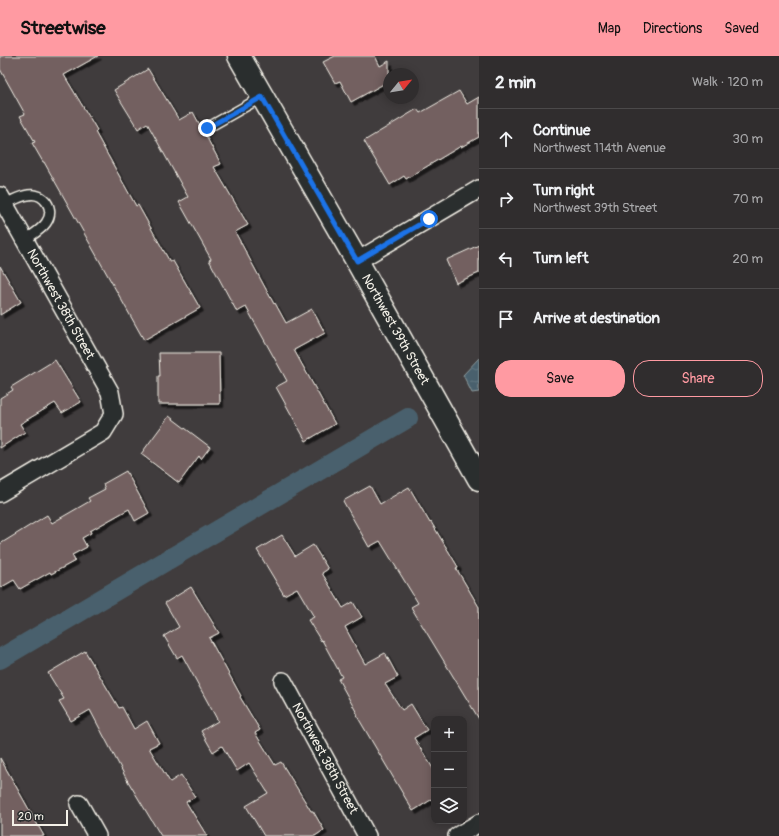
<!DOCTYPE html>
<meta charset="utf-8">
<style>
:root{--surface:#302d2e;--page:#383536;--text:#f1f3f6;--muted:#a8a8aa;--line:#4b494a;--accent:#ff9aa2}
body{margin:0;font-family:Pangolin,sans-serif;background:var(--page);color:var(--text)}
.controls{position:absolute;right:12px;bottom:12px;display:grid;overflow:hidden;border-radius:8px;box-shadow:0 2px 10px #0003}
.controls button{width:36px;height:36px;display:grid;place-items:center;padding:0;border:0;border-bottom:1px solid var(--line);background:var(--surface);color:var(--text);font:20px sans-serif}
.compass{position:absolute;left:383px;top:12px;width:36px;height:36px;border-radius:50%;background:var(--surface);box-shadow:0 2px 10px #0003;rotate:60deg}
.scale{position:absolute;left:12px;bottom:10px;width:56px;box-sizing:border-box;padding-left:4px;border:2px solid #f4f1e8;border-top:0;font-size:11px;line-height:14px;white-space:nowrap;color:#f4f1e8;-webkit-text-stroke:3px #2a2d2e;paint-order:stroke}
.stop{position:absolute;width:12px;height:12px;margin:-9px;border:3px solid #1a73e8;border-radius:50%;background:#fff}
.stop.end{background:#1a73e8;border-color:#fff;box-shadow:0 1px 4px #0008}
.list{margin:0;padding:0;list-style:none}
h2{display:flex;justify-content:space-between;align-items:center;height:52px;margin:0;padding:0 16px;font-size:17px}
h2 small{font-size:13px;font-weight:400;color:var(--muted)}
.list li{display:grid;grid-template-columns:26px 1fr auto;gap:12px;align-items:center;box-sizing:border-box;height:60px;padding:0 16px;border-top:1px solid var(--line)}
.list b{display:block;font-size:15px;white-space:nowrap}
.list p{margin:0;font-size:13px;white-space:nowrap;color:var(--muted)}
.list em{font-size:13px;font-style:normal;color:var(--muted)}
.actions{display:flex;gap:8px;padding:12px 16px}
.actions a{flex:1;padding:9px 0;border:1px solid var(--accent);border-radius:16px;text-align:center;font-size:14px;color:var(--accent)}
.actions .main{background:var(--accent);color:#111}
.icon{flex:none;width:22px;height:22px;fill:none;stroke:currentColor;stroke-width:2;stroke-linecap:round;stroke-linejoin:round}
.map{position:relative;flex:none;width:479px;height:780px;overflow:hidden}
header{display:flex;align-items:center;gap:24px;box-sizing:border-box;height:56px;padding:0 20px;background:var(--accent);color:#111}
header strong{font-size:19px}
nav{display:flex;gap:22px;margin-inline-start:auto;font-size:14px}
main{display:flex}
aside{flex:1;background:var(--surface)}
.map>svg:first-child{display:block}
</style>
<header>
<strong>Streetwise</strong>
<nav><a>Map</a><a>Directions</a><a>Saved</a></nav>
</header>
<main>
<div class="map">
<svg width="479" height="780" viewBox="0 0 479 780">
<defs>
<pattern id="water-ripples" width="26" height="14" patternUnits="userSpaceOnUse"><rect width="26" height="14" fill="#49616d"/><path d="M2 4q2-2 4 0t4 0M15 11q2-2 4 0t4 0" fill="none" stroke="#647882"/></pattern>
<filter id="shadow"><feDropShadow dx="3.5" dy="3.5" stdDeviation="0" flood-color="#0009"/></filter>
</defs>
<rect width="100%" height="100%" fill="#403c3d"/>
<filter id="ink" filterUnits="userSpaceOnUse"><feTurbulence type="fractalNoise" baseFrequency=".025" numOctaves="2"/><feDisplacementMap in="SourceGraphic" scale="8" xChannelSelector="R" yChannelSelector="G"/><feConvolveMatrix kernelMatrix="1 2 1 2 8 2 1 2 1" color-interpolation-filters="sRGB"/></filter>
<g filter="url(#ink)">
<path fill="url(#water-ripples)" stroke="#8d9b9e" d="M479 302V336L472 337 463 319Z"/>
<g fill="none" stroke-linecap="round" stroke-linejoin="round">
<path stroke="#49616d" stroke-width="20" d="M0 603 408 362"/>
</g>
<path fill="#736060" stroke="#f4f1e8" filter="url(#shadow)" d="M0 0H98L64 19 97 74 95 76 136 150 138 149 170 206 173 205 200 252 144 284 44 106H43L32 87 35 86 20 60 25 58 0 13Z
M335 0H375L380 10 389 5V25L351 46 340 25 335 27 323 6Z
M148 13 179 64 193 56 221 108 214 111 248 169 235 176 274 248 275 247 286 267 312 253 325 277 294 294 335 368 306 385 276 331 287 325 246 251 237 256 209 204 211 203 179 146 188 141 147 67 138 73 114 34Z
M459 35 467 48 479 41V81L461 91V90L406 123 404 120 390 129 364 85 417 53 420 57Z
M479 189V217L456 227 446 204Z
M0 210 21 246 0 259Z
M159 297H219L220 348H158V320H160Z
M55 304 81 346 62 357 55 347 20 368 25 376 0 392V342L13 334 11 331Z
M169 360 210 391 201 403 199 400 179 427 141 398Z
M126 415 149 457 135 465 129 453 90 475 91 477 82 482 87 491 72 499 75 505 51 518 50 516 20 533 14 524 0 532V488L47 459 52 467 90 445 88 442 105 433 103 428Z
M370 430 380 448 409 431 430 467 431 466 458 511 456 512 479 551V663L411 551 418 547 380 485 369 491 343 445Z
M282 479 295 500 313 489 328 513 322 517 343 552 353 546 362 561 345 571 365 608 385 597 398 621 385 628 402 654 411 648 427 674 414 682 434 714V742L413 755 357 660 358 659 338 623 342 621 322 584 321 585 308 564 314 561 297 532 284 539 257 494Z
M191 531 219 577 209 582 241 640 240 641 260 674 255 677 275 709 281 706 311 755H313L324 774 315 780H264L246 750 268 737 249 707 237 715 222 690 213 696 201 675 218 665 182 599 177 602 164 580 179 571 165 547Z
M85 595 119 652 122 651 134 673 147 665 159 687 149 692 170 726 181 719 195 741 186 746 207 780H161L126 722 90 654 71 665 59 645 64 643 48 617Z
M0 702 44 780H0Z"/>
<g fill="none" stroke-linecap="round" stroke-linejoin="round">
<defs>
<path id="service" d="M207 72 262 41
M4 148C12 145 20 140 28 139 44 136 56 153 46 167 41 174 32 179 25 184"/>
<g id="minor">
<path id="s1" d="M0 140 110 336 114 358 103 376 0 437"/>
<path d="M357 205 479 133"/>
<path id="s2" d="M283 625 367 780"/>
<path d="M79 748 97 780"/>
<path d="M457 780 479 767"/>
</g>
<g id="tertiary">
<path id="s3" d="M239 0 357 205 479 423"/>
</g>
</defs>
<use href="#service" stroke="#f4f1e8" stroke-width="12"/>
<use href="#minor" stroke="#f4f1e8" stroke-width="20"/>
<use href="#tertiary" stroke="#f4f1e8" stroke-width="25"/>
<use href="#service" stroke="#2a2d2e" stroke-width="9"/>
<use href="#minor" stroke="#2a2d2e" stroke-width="17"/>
<use href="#tertiary" stroke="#2a2d2e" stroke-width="22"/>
</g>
</g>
<g fill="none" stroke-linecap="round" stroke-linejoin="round" filter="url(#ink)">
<path stroke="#1a73e8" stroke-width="5" d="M207 72 262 41 357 205 429 163"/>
</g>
<g text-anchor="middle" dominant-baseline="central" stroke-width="3.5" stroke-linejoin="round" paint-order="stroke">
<g font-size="13" fill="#f4f1e8" stroke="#2a2d2e">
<text stroke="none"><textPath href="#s1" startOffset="124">Northwest 38th Street</textPath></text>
<text stroke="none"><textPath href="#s3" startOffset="315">Northwest 39th Street</textPath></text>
<text stroke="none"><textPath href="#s2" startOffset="88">Northwest 38th Street</textPath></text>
</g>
</g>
</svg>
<div class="controls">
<button>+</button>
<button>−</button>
<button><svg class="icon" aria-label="layers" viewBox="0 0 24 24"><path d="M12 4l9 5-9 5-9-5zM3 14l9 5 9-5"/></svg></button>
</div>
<svg class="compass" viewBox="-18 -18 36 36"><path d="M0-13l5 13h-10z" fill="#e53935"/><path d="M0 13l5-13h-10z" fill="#a8a8aa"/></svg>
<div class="scale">20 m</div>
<div class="stop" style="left:429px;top:163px"></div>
<div class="stop end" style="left:207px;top:72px"></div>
</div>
<aside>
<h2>2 min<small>Walk · 120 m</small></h2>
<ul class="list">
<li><svg class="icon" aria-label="ahead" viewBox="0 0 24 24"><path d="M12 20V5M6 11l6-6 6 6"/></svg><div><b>Continue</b><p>Northwest 114th Avenue</p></div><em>30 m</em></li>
<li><svg class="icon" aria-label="right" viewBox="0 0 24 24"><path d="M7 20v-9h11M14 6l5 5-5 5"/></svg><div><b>Turn right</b><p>Northwest 39th Street</p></div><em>70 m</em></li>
<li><svg class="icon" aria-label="left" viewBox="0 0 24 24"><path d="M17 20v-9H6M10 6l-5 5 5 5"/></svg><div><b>Turn left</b></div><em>20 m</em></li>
<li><svg class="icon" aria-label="arrive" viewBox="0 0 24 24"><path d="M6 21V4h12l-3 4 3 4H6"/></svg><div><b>Arrive at destination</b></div></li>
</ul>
<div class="actions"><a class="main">Save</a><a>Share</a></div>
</aside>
</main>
